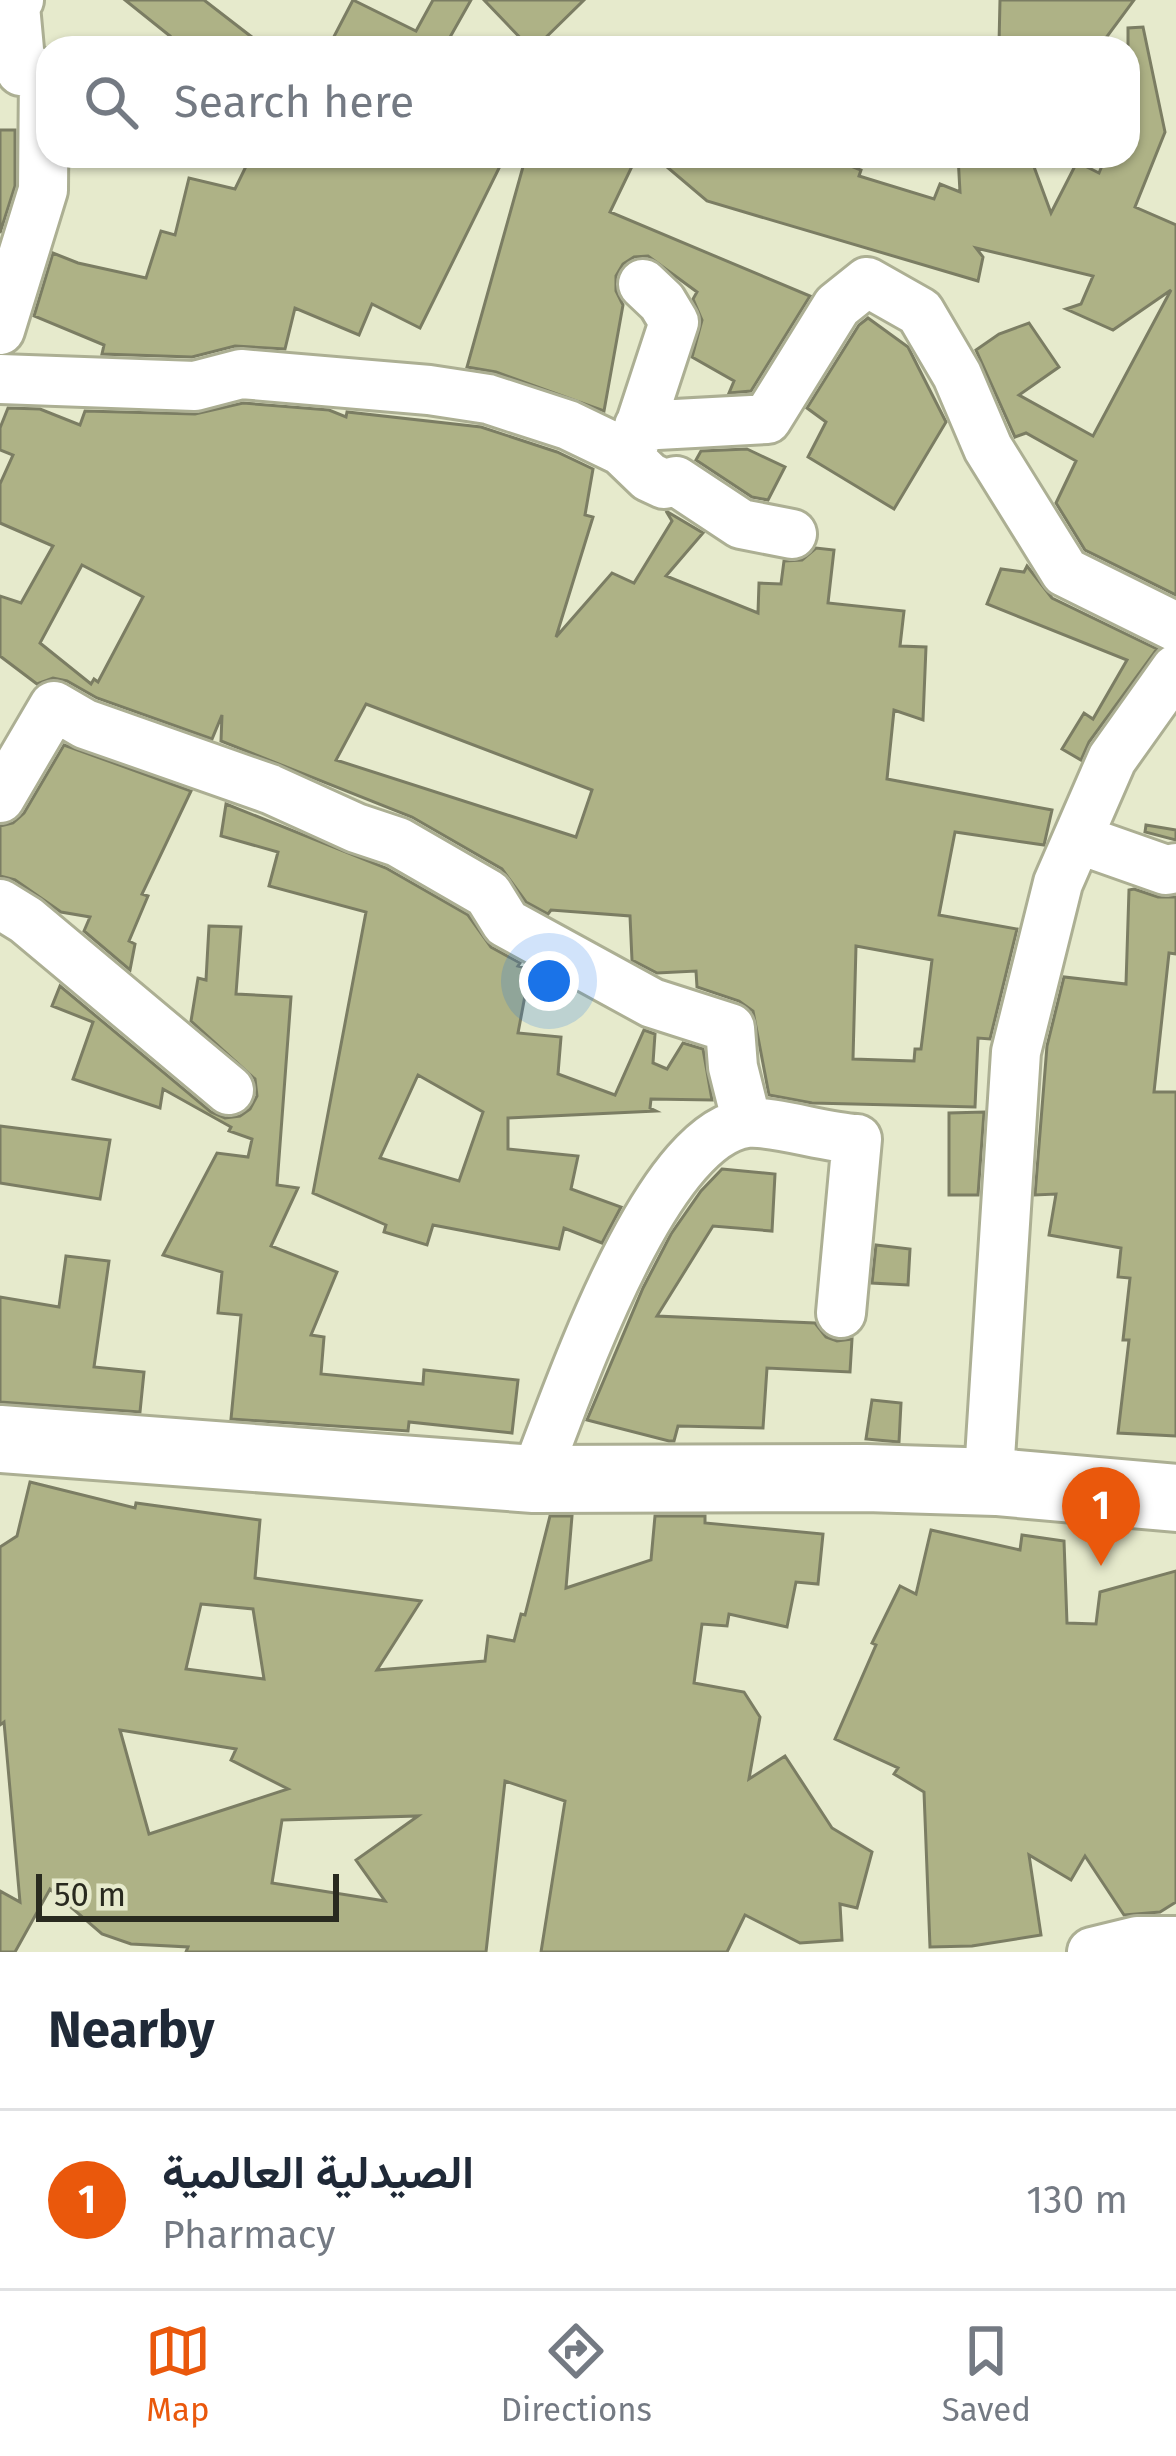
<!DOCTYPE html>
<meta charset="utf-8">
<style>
:root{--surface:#fff;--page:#f6f6f7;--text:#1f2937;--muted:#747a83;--line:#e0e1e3;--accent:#ea580c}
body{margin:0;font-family:"Fira Sans",Vazirmatn,sans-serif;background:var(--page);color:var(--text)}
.scale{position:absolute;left:36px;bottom:30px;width:303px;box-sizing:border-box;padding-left:12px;border:6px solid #292a1f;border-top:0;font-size:33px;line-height:42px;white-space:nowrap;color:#292a1f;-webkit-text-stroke:9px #e6eacc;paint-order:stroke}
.you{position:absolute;left:549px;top:981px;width:42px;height:42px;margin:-30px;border:9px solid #fff;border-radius:50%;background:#1a73e8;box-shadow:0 0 0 18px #1a73e833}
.badge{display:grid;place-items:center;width:78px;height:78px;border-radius:50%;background:var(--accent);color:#fff;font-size:39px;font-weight:700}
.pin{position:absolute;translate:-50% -99px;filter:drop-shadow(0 3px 6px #0008)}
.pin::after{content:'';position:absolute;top:63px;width:42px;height:36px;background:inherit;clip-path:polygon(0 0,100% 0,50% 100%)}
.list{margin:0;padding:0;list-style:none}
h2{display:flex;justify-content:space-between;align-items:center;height:156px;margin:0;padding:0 48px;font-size:51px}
h2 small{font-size:39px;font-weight:400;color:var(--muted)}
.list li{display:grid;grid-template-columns:78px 1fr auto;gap:36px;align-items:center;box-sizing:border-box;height:180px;padding:0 48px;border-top:3px solid var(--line)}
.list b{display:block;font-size:45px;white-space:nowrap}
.list p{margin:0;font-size:39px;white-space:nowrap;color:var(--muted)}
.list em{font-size:39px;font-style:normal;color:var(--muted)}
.icon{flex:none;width:66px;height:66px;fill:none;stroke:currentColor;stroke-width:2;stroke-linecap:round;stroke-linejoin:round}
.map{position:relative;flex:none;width:1176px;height:1952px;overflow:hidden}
.search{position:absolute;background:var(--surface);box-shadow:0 3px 9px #0004;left:36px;right:36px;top:36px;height:132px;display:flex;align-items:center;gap:30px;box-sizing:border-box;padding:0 42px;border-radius:36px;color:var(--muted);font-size:45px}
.sheet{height:336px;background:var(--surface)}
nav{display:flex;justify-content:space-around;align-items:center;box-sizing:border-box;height:168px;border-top:3px solid var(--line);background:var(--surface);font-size:33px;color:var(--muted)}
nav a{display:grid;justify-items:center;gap:6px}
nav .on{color:var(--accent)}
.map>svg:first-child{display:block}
</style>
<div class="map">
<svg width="1176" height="1952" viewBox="0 0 1176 1952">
<rect width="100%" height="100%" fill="#e6eacc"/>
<path fill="#aeb286" stroke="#7b7d63" stroke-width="3" fill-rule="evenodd" d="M125 0H204L266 48H164L170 36Z
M353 0 416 31 433 0H471L445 46 450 48H328Z
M484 0H584L535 48H530Z
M1000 0H1134L1100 46 999 44Z
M1143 27 1165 132 1135 207 1176 225V595L1085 550 1056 503 1076 461 1026 433 1015 437 976 350 999 334 1029 323 1059 367 1019 395 1093 436 1171 290 1113 330 1066 309 1081 304 1093 276 976 248 983 257 978 281 707 201 654 156H826L861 170 859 176 934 199 940 184 960 192 958 156H1030L1051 213 1077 162 1099 173 1106 156H1128V28Z
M0 130H15V186L0 233Z
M251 156H505L420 328 372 304 359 335 295 308 285 349 235 346 192 357 102 354 104 345 34 316 53 253 78 263 146 278 161 231 175 235 189 178 235 189Z
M526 156H637L610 212 810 296 751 391 729 393 734 381 692 357 702 320 693 299 697 292 648 256 634 257 623 264 616 276V291L623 305 604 411 496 372 467 367Z
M868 318 908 347 946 422 894 509 808 457 826 422 807 408 859 325Z
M243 403 329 410 346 417 347 412 481 427 557 452 593 469 585 515 593 517 556 637 612 573 634 583 672 521 666 511 703 533 666 576 758 613 759 583 781 584 784 561 802 560 816 548 834 550 828 603 904 611 900 646 926 647 923 720 894 710 887 779 1052 810 1044 845 955 832 939 915 1017 929 990 1039 978 1038 975 1107 812 1103 769 1095 753 1011 739 1001 697 987 696 971 657 973 632 960 630 916 551 910 548 914 526 902 502 869 412 817 221 741 222 715 212 739 97 698 67 681 53 678 37 684 0 656V596L21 603 53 546 0 523V484L13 455 0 450V428L8 408 40 409 80 425 85 411 195 414ZM82 565 143 597 98 682 94 679 91 684 40 643ZM366 704 592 790 576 837 336 760ZM856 946 932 960 921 1049H915L914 1061 853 1059Z
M747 449 785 467 768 500 752 497 696 460 701 451Z
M1027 566 1052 598 1157 649 1089 742 1081 760 1062 749 1084 713 1093 719 1127 660 987 604 1001 569 1024 572Z
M64 745 191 791 142 894 148 896 129 941 135 944 130 970 84 931 90 917 61 912 15 880 0 876V826L13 823 24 813Z
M226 804 386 868 468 915 491 947 520 963 518 966 530 969 518 1033 561 1037 558 1074 615 1095 644 1030 655 1034 653 1063 667 1069 683 1043 703 1049 712 1100 651 1099 650 1108 656 1111 508 1118V1149L578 1156 571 1189 621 1207 602 1243 564 1228 559 1249 433 1225 427 1245 384 1232 386 1225 313 1193 366 912 269 886 278 852 221 836ZM418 1075 483 1112 459 1181 380 1158Z
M1146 825 1176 830V840L1145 832Z
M1134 889 1158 897H1176V954L1169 953 1154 1092H1176V1436L1118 1433 1129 1340H1123L1130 1278 1118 1277 1121 1248 1049 1235 1056 1194 1035 1195 1047 1046 1064 977 1126 984 1129 890Z
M209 926 241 927 236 994 291 997 277 1185 298 1188 271 1246 337 1272 311 1335 324 1337 321 1374 423 1384 424 1370 518 1380 512 1433 409 1422 408 1431 231 1419 241 1315 218 1313 222 1272 163 1255 217 1153 248 1157 252 1139 229 1131 231 1127 163 1089 160 1108 73 1079 93 1022 52 1006 60 986 211 1112 225 1118 240 1116 250 1109 257 1096 255 1079 191 1021 198 978 206 980Z
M984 1112 978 1195H949V1113Z
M0 1126 110 1140 100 1199 0 1183Z
M722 1169 775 1174 772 1231 713 1226 657 1316 815 1323 826 1337 837 1341 852 1339 850 1372 767 1368 763 1428 678 1426 674 1441H669L587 1420 643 1288 671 1234 701 1191Z
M876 1245 910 1249 908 1285 872 1283Z
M66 1256 109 1261 94 1367 144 1372 140 1412 0 1402V1297L59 1307Z
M872 1400 901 1403 899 1442 866 1439Z
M30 1482 135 1508 136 1503 260 1520 255 1578 421 1601 377 1670 485 1661 488 1636 514 1641 521 1614 525 1615 550 1516H572L566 1588 651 1560 655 1516H705V1523L823 1534 818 1584 796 1582 787 1627 729 1614 727 1626 702 1624 694 1683 744 1692 760 1717 749 1779 785 1756 832 1828 872 1852 857 1908 840 1904 842 1940 800 1943 745 1915 727 1952H541L565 1801 505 1781 486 1952H186L188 1947 131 1944 102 1934 50 1889 15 1952H0V1891L20 1902 4 1722 0 1725V1547L17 1536ZM201 1604 253 1609 264 1679 186 1669ZM120 1730 236 1749 231 1760 288 1789 149 1834ZM418 1816 356 1860 385 1901 272 1883 282 1820Z
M931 1530 1020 1550 1022 1535 1064 1541 1067 1623 1096 1624 1100 1592 1176 1571V1902L1160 1912 1124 1915 1085 1856 1071 1880 1029 1855 1041 1935 972 1946 930 1947 924 1792 894 1774 898 1768 835 1739 876 1645 872 1643 900 1586 916 1594Z"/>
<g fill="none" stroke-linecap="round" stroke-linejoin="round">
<defs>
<path id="street" d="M0 330 43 190 44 73 21 71 15 6 19 0
M0 379 195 386 241 374 429 390 488 399 568 425 622 451 649 477 664 484 676 481 741 524 792 534
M639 426 767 419 837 306 867 282 920 312 957 375 988 448 1065 572 1176 627
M631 453 674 322 662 302 643 284
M0 798 54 706 85 724 270 789 356 828 398 842 488 894 506 923 652 1003 730 1028 733 1067 747 1123
M1078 839 1166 870 1176 868
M0 904 26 920 229 1090
M534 1479C566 1399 653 1135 747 1123 770 1120 828 1138 857 1139L841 1313
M996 1482 990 1458 1016 1052 1058 883 1112 759 1176 669
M1092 1952 1137 1941H1176"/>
<path id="secondary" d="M0 1439 534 1479 866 1478 996 1482 1176 1498"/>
</defs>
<use href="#street" stroke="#acaf93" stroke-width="54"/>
<use href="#secondary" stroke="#acaf93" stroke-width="72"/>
<use href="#street" stroke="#fff" stroke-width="48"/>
<use href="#secondary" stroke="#fff" stroke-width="66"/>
</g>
</svg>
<div class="scale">50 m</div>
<div class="you"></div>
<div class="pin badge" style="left:1101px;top:1566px">1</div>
<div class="search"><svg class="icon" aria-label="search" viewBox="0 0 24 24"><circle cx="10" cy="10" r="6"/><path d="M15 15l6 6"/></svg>Search here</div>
</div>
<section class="sheet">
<h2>Nearby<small></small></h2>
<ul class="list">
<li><span class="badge">1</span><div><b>الصيدلية العالمية</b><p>Pharmacy</p></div><em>130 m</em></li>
</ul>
</section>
<nav>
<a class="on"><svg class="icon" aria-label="map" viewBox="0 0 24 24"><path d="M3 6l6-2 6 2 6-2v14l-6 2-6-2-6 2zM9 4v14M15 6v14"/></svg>Map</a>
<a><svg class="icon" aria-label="directions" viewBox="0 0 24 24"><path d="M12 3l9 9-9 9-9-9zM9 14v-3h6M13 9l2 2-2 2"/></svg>Directions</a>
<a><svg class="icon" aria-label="saved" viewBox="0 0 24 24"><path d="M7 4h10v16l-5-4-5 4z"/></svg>Saved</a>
</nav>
